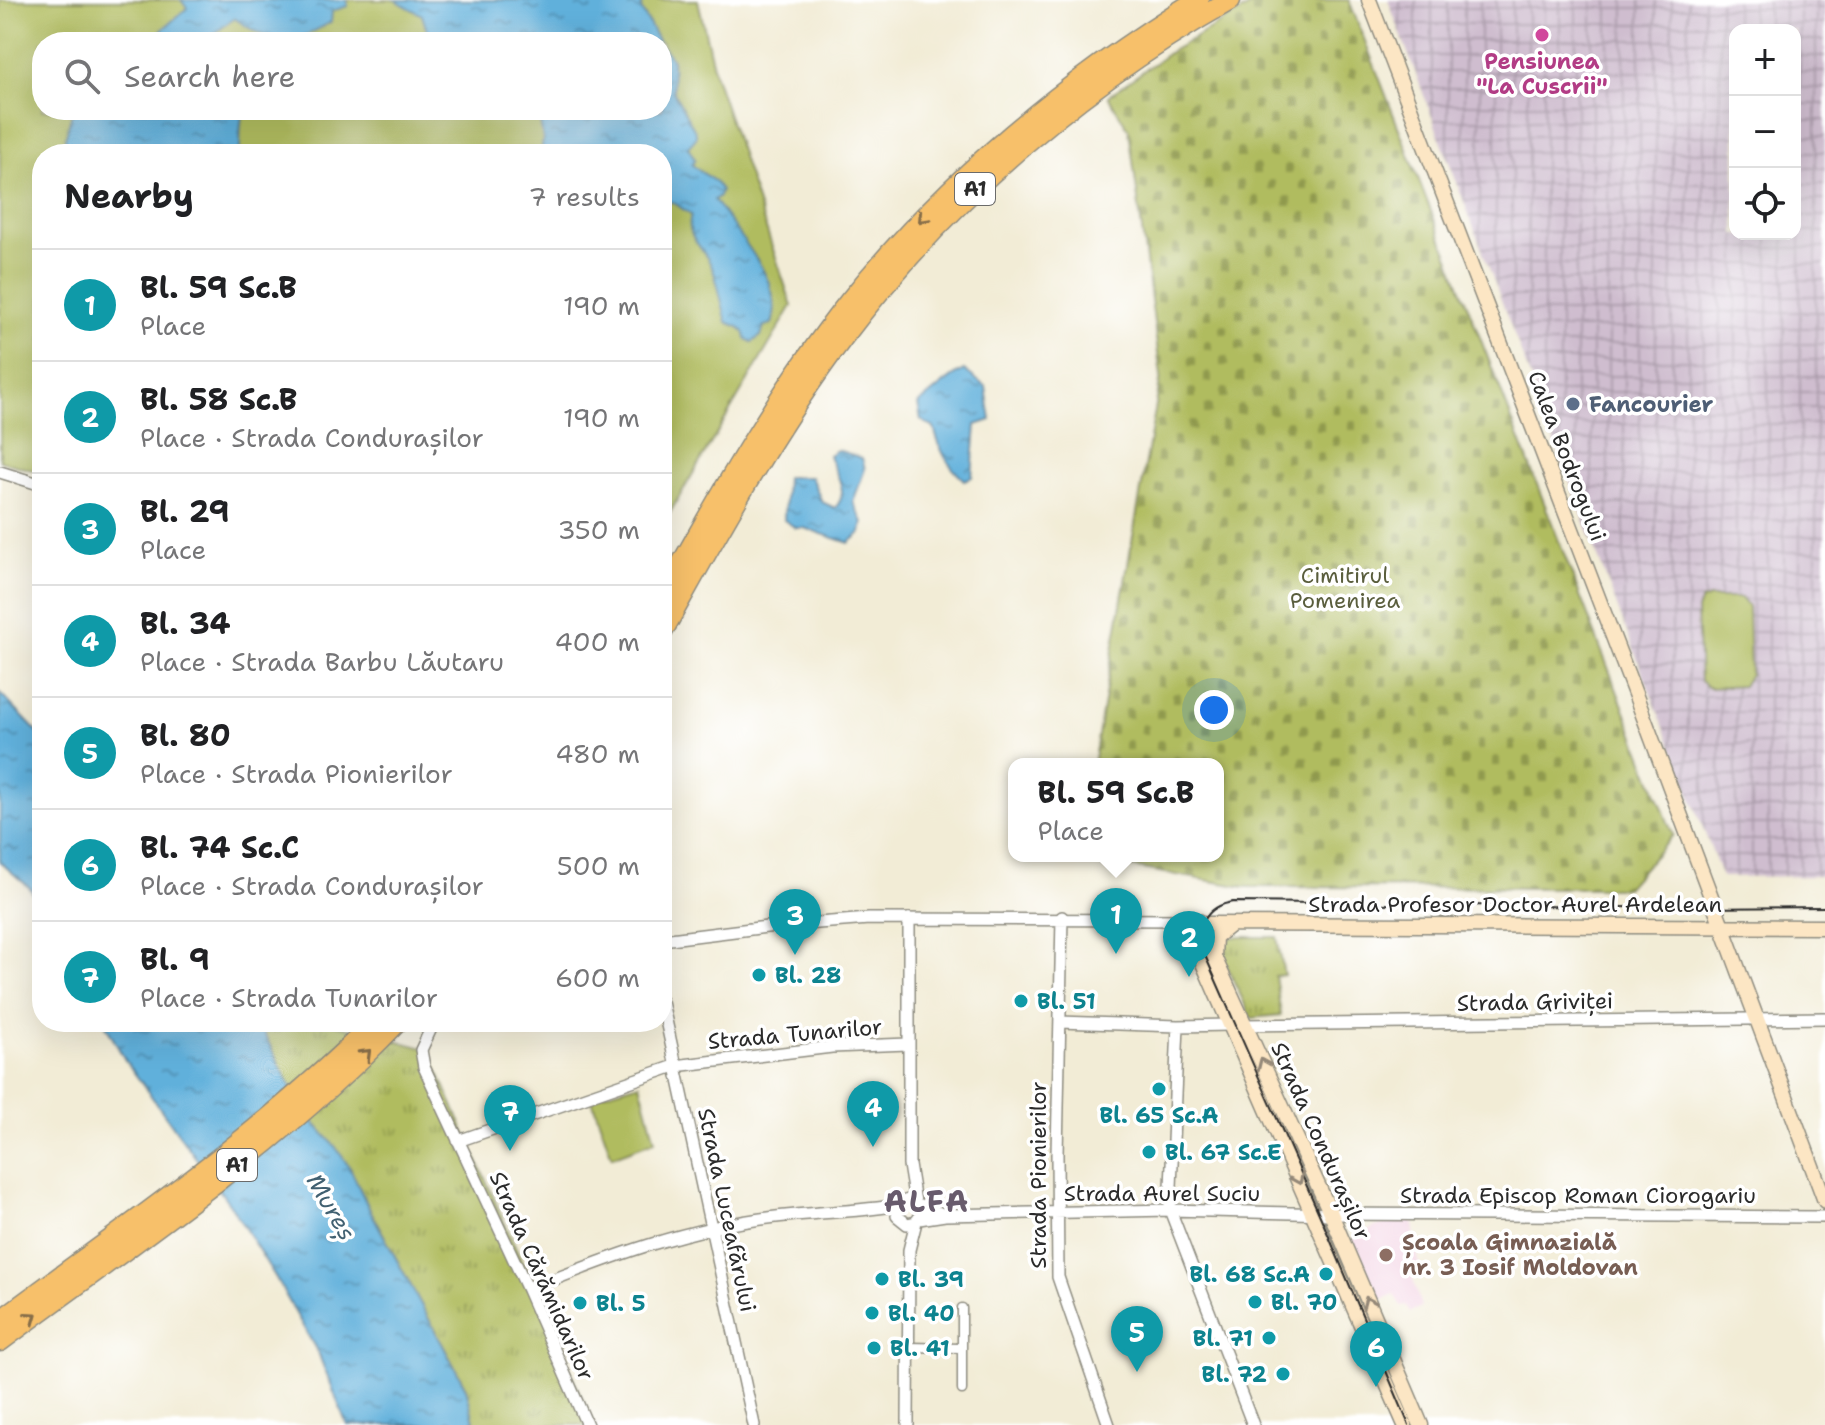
<!DOCTYPE html>
<meta charset="utf-8">
<style>
:root{--surface:#fff;--page:#f6f6f6;--text:#202124;--muted:#757577;--line:#e0e0e0;--accent:#111827}
body{margin:0;font-family:"Shantell Sans",sans-serif;background:var(--page);color:var(--text)}
.controls{position:absolute;right:24px;top:24px;display:grid;overflow:hidden;border-radius:16px;box-shadow:0 8px 32px #0002}
.controls button{width:72px;height:72px;display:grid;place-items:center;padding:0;border:0;border-bottom:2px solid var(--line);background:var(--surface);color:var(--text);font:40px sans-serif}
.you{position:absolute;left:1214px;top:710px;width:28px;height:28px;margin:-20px;border:6px solid #fff;border-radius:50%;background:#1a73e8;box-shadow:0 0 0 12px #1a73e833}
.badge{display:grid;place-items:center;width:52px;height:52px;border-radius:50%;background:var(--accent);color:#fff;font-size:26px;font-weight:700}
.pin{position:absolute;translate:-50% -66px;filter:drop-shadow(0 2px 4px #0008)}
.pin::after{content:'';position:absolute;top:42px;width:28px;height:24px;background:inherit;clip-path:polygon(0 0,100% 0,50% 100%)}
.popup{position:absolute;left:1008px;top:758px;width:216px;height:104px;box-sizing:border-box;display:grid;place-content:center;border-radius:16px;background:var(--surface);filter:drop-shadow(0 2px 6px #0005);font-size:26px;white-space:nowrap;color:var(--muted)}
.popup b{font-size:30px;color:var(--text)}
.popup::after{content:'';position:absolute;left:50%;top:100%;margin-left:-16px;border:16px solid transparent;border-top-color:var(--surface)}
.list{margin:0;padding:0;list-style:none}
h2{display:flex;justify-content:space-between;align-items:center;height:104px;margin:0;padding:0 32px;font-size:34px}
h2 small{font-size:26px;font-weight:400;color:var(--muted)}
.list li{display:grid;grid-template-columns:52px 1fr auto;gap:24px;align-items:center;box-sizing:border-box;height:112px;padding:0 32px;border-top:2px solid var(--line)}
.list b{display:block;font-size:30px;white-space:nowrap}
.list p{margin:0;font-size:26px;white-space:nowrap;color:var(--muted)}
.list em{font-size:26px;font-style:normal;color:var(--muted)}
.icon{flex:none;width:44px;height:44px;fill:none;stroke:currentColor;stroke-width:2;stroke-linecap:round;stroke-linejoin:round}
.map{position:relative;flex:none;width:1825px;height:1425px;overflow:hidden}
.search{position:absolute;background:var(--surface);box-shadow:0 8px 32px #0002;left:32px;top:32px;width:640px;height:88px;display:flex;align-items:center;gap:20px;box-sizing:border-box;padding:0 28px;border-radius:32px;color:var(--muted);font-size:30px}
.panel{position:absolute;background:var(--surface);box-shadow:0 8px 32px #0002;left:32px;top:144px;width:640px;height:888px;border-radius:32px}
.map>svg:first-child{display:block}
</style>
<div class="map">
<svg width="1825" height="1425" viewBox="0 0 1825 1425">
<defs>
<pattern id="industrial-grid" width="8" height="8" patternUnits="userSpaceOnUse" patternTransform="scale(2)"><rect width="8" height="8" fill="#cfbdcf"/><path d="M0 4h8M4 0v8" fill="none" stroke="#a89aa8"/></pattern>
<pattern id="grass-tufts" width="24" height="20" patternUnits="userSpaceOnUse" patternTransform="scale(2)"><rect width="24" height="20" fill="#b0bc5e"/><path d="M3 7l-1-3M5 7V3M7 7l1-3M15 17l-1-3M17 17v-4M19 17l1-3" fill="none" stroke="#8f994e"/></pattern>
<pattern id="cemetery-stones" width="16" height="16" patternUnits="userSpaceOnUse" patternTransform="scale(2)"><rect width="16" height="16" fill="#b0bc5e"/><path d="M2 7V4a2 2 0 0 1 4 0v3zM10 15v-3a2 2 0 0 1 4 0v3z" fill="#8f994e"/></pattern>
<pattern id="water-ripples" width="26" height="14" patternUnits="userSpaceOnUse" patternTransform="scale(2)"><rect width="26" height="14" fill="#61b0db"/><path d="M2 4q2-2 4 0t4 0M15 11q2-2 4 0t4 0" fill="none" stroke="#508fb2"/></pattern>
</defs>
<rect width="100%" height="100%" fill="#fff"/>
<filter id="ink" filterUnits="userSpaceOnUse"><feTurbulence type="fractalNoise" baseFrequency=".0125" numOctaves="2"/><feDisplacementMap in="SourceGraphic" scale="16" xChannelSelector="R" yChannelSelector="G"/><feConvolveMatrix kernelMatrix="1 2 1 2 8 2 1 2 1" color-interpolation-filters="sRGB"/></filter>
<filter id="wash" filterUnits="userSpaceOnUse"><feTurbulence type="fractalNoise" baseFrequency=".006" numOctaves="4" result="noise"/><feDisplacementMap in="SourceGraphic" scale="32" xChannelSelector="R" yChannelSelector="G"/><feGaussianBlur stdDeviation="1.8" result="paint"/><feColorMatrix in="noise" values="0 0 0 0 0 0 0 0 0 0 0 0 0 0 0 0 0 1.4 0 .05"/><feComposite in="paint" operator="in"/></filter>
<g filter="url(#wash)">
<rect width="100%" height="100%" fill="#f2ecd6"/>
<path fill="#f2cfe1" d="M1395 1219H1412L1420 1268 1411 1272 1421 1307 1410 1312 1406 1305 1401 1307 1394 1294 1374 1303 1348 1242 1355 1239 1354 1236Z"/>
<path fill="url(#industrial-grid)" fill-rule="evenodd" d="M1388 0H1825V876L1722 877 1604 573ZM1735 30H1795V234H1735Z"/>
<path fill="url(#grass-tufts)" stroke="#6e7444" stroke-width="2" d="M1277 937 1284 975 1275 976 1281 1015 1251 1018 1220 951 1221 943 1232 937Z
M258 1022H327L428 1049 594 1425H475L466 1388 369 1208 350 1168 302 1109Z"/>
<path fill="url(#cemetery-stones)" stroke="#6e7444" stroke-width="2" d="M1261 0H1349L1673 835 1626 888 1244 887 1076 857 1218 856V764H1093L1161 376 1129 130 1108 96 1173 50Z"/>
<path fill="#b0bc5e" stroke="#6e7444" stroke-width="2" fill-rule="evenodd" d="M0 0H698L715 76 792 306 662 526V154H42V473L0 461ZM42 42H662V110H42Z
M1709 598H1741L1748 607 1750 674 1743 686 1709 688 1700 681 1697 610 1701 601Z
M640 1083 655 1141 612 1157 591 1097Z"/>
<path fill="url(#water-ripples)" stroke="#466e83" stroke-width="2" d="M181 0H347L348 6 332 11 331 22C288 47 275 46 234 18L214 34 211 42H148L187 8Z
M395 0H643L641 9 659 42H436L428 34 422 15Z
M662 46 672 59 673 91 696 133V138L688 147 695 159 692 165 714 181 721 190 719 196 714 200C735 232 787 284 772 324L764 326 761 336 752 342 746 339C744 326 737 327 727 322 721 304 719 282 711 265 703 247 684 235 691 215L673 202H662V154H541L543 139 538 110H662Z
M73 110H244C238 124 242 139 239 154H68L64 142Z
M964 370 986 387 991 420 976 425 972 477 964 480C947 465 940 450 934 428L921 420 918 404C934 393 946 379 964 370Z
M837 450 862 458 865 469 853 502 863 522 861 533 849 543 804 528H796L784 520 786 477H811L822 502 835 508C851 491 835 474 829 455Z
M0 693 42 737V911L30 888 0 862Z
M104 1022H258L302 1109 335 1146 350 1168 369 1208 466 1388 475 1425H347L318 1353 276 1278 233 1209 125 1060Z"/>
</g>
<g filter="url(#ink)">
<g fill="none" stroke-linecap="round" stroke-linejoin="round">
<defs>
<path id="pedestrian" d="M908 1347 961 1348
M962 1390V1308"/>
<path id="minor" d="M0 472 42 485
M1062 917 1057 1155 1058 1277 1109 1425
M909 919V1165L915 1202
M662 940 767 927 869 919 1200 920 1205 924
M662 1002 754 1425
M434 1022 421 1050 424 1067 528 1290 587 1425
M1060 1022 1178 1026 1231 1025
M1245 1025 1825 1018
M1178 1026 1170 1210 1253 1425
M458 1141 675 1066 832 1047 908 1044
M919 1206 921 1215 916 1222 907 1224 897 1216 900 1203 908 1200 940 1213
M919 1219 945 1215 1170 1210 1331 1214 1825 1217
M528 1290C608 1257 689 1227 776 1217 817 1212 858 1212 899 1205
M908 1425 909 1250 916 1222"/>
<path id="secondary" d="M1369 0 1637 699 1825 1201
M1230 925 1215 937 1214 957 1331 1214 1421 1425
M1405 1425 1199 954 1196 939 1199 928 1208 924 1825 927"/>
<path id="motorway" d="M662 599C719 497 777 393 850 301 947 180 1066 81 1198 0
M662 632C718 531 774 429 843 337 948 198 1080 85 1230 0
M0 1321C129 1225 261 1136 375 1022
M0 1341C136 1240 280 1145 397 1022"/>
</defs>
<use href="#pedestrian" stroke="#8e8c80" stroke-width="11"/>
<use href="#minor" stroke="#8e8c80" stroke-width="14"/>
<use href="#secondary" stroke="#8e8c80" stroke-width="17"/>
<use href="#motorway" stroke="#8e8c80" stroke-width="23"/>
<use href="#pedestrian" stroke="#fff" stroke-width="8"/>
<use href="#minor" stroke="#fff" stroke-width="11"/>
<use href="#secondary" stroke="#fce6c4" stroke-width="14"/>
<use href="#motorway" stroke="#f7c06b" stroke-width="20"/>
<path stroke="#2b2b2b" stroke-width="2" d="M1409 1425 1324 1225 1203 951C1195 926 1207 906 1233 902L1695 908 1825 907"/>
</g>
<defs><path id="oneway-chevron" d="M-2-3.5L2.5 0L-2 3.5" fill="none" stroke-width="1.6" stroke-linecap="round" stroke-linejoin="round" transform="scale(2)"/></defs>
<g stroke="#876e48">
<use href="#oneway-chevron" transform="translate(923 218) rotate(133)"/>
<use href="#oneway-chevron" transform="translate(366 1054) rotate(-45)"/>
<use href="#oneway-chevron" transform="translate(32 1317) rotate(-36)"/>
</g>
<g stroke="#948878">
<use href="#oneway-chevron" transform="translate(1263 1064) rotate(-114)"/>
<use href="#oneway-chevron" transform="translate(1298 1179) rotate(66)"/>
<use href="#oneway-chevron" transform="translate(1368 1302) rotate(-113)"/>
</g>
</g>
<circle fill="#d1479c" stroke="#fff" stroke-width="3" cx="1542" cy="35" r="8"/>
<circle fill="#5c6f8a" stroke="#fff" stroke-width="3" cx="1573" cy="404" r="8"/>
<g fill="#0f9aa8" stroke="#fff" stroke-width="3">
<circle cx="759" cy="975" r="8"/>
<circle cx="1021" cy="1001" r="8"/>
<circle cx="1159" cy="1089" r="8"/>
<circle cx="1149" cy="1152" r="8"/>
<circle cx="1326" cy="1274" r="8"/>
<circle cx="882" cy="1279" r="8"/>
<circle cx="1255" cy="1302" r="8"/>
<circle cx="580" cy="1303" r="8"/>
<circle cx="872" cy="1313" r="8"/>
<circle cx="1269" cy="1338" r="8"/>
<circle cx="874" cy="1348" r="8"/>
<circle cx="1283" cy="1374" r="8"/>
</g>
<circle fill="#8d6e63" stroke="#fff" stroke-width="3" cx="1386" cy="1255" r="8"/>
<g text-anchor="middle" dominant-baseline="central" stroke-width="7" stroke-linejoin="round" paint-order="stroke">
<g fill="#fff" stroke="#6b6b6b" stroke-width="2">
<rect x="955" y="173" width="40" height="32" rx="6"/>
<rect x="217" y="1149" width="40" height="32" rx="6"/>
</g>
<g font-size="20" font-weight="bold" fill="#2b2b2b">
<text x="975" y="189">A1</text>
<text x="237" y="1165">A1</text>
</g>
<g font-size="22" font-weight="bold" fill="#b23c85" stroke="#fff">
<text x="1542" y="61">Pensiunea<tspan x="1542" dy="25">"La Cuscrii"</tspan></text>
</g>
<g font-size="22" font-weight="bold" fill="#4e5e75" stroke="#fff" text-anchor="start">
<text x="1589" y="404">Fancourier</text>
</g>
<g font-size="22" fill="#2b2b2b" stroke="#fff">
<text transform="translate(1567 456) rotate(69)">Calea Bodrogului</text>
<text x="1515" y="904">Strada Profesor Doctor Aurel Ardelean</text>
<text transform="translate(1535 1002) rotate(-1)">Strada Griviței</text>
<text transform="translate(795 1034) rotate(-5)">Strada Tunarilor</text>
<text transform="translate(1321 1141) rotate(66)">Strada Condurașilor</text>
<text transform="translate(1038 1175) rotate(-90)">Strada Pionierilor</text>
<text x="1162" y="1193">Strada Aurel Suciu</text>
<text x="1578" y="1195">Strada Episcop Roman Ciorogariu</text>
<text transform="translate(727 1210) rotate(78)">Strada Luceafărului</text>
<text transform="translate(542 1276) rotate(66)">Strada Cărămidarilor</text>
</g>
<g font-size="22" fill="#5a5e3d" stroke="#fff">
<text x="1345" y="575">Cimitirul<tspan x="1345" dy="25">Pomenirea</tspan></text>
</g>
<g font-size="22" font-weight="bold" fill="#0d838f" stroke="#fff" text-anchor="start">
<text x="775" y="975">Bl. 28</text>
<text x="1037" y="1001">Bl. 51</text>
<text x="1159" y="1115" text-anchor="middle">Bl. 65 Sc.A</text>
<text x="1165" y="1152">Bl. 67 Sc.E</text>
<text x="1310" y="1274" text-anchor="end">Bl. 68 Sc.A</text>
<text x="898" y="1279">Bl. 39</text>
<text x="1271" y="1302">Bl. 70</text>
<text x="596" y="1303">Bl. 5</text>
<text x="888" y="1313">Bl. 40</text>
<text x="1253" y="1338" text-anchor="end">Bl. 71</text>
<text x="890" y="1348">Bl. 41</text>
<text x="1267" y="1374" text-anchor="end">Bl. 72</text>
</g>
<g font-size="22" font-weight="bold" fill="#785e54" stroke="#fff" text-anchor="start">
<text x="1402" y="1242">Școala Gimnazială<tspan x="1402" dy="25">nr. 3 Iosif Moldovan</tspan></text>
</g>
<g font-size="24" font-style="italic" fill="#416071" stroke="#fff">
<text transform="translate(331 1207) rotate(60)">Mureș</text>
</g>
<g font-size="30" font-weight="bold" letter-spacing="2" fill="#685b6c" stroke="#fff">
<text x="927" y="1201">ALFA</text>
</g>
</g>
</svg>
<div class="controls">
<button>+</button>
<button>−</button>
<button><svg class="icon" aria-label="locate" viewBox="0 0 24 24"><circle cx="12" cy="12" r="6"/><path d="M12 2v4M12 18v4M2 12h4M18 12h4"/></svg></button>
</div>
<div class="you"></div>
<div class="pin badge" style="left:1116px;top:954px;background:#0f9aa8">1</div>
<div class="popup"><b>Bl. 59 Sc.B</b>Place</div>
<div class="pin badge" style="left:1189px;top:977px;background:#0f9aa8">2</div>
<div class="pin badge" style="left:795px;top:955px;background:#0f9aa8">3</div>
<div class="pin badge" style="left:873px;top:1147px;background:#0f9aa8">4</div>
<div class="pin badge" style="left:1137px;top:1372px;background:#0f9aa8">5</div>
<div class="pin badge" style="left:1376px;top:1387px;background:#0f9aa8">6</div>
<div class="pin badge" style="left:510px;top:1151px;background:#0f9aa8">7</div>
<div class="search"><svg class="icon" aria-label="search" viewBox="0 0 24 24"><circle cx="10" cy="10" r="6"/><path d="M15 15l6 6"/></svg>Search here</div>
<section class="panel">
<h2>Nearby<small>7 results</small></h2>
<ul class="list">
<li><span class="badge" style="background:#0f9aa8">1</span><div><b>Bl. 59 Sc.B</b><p>Place</p></div><em>190 m</em></li>
<li><span class="badge" style="background:#0f9aa8">2</span><div><b>Bl. 58 Sc.B</b><p>Place · Strada Condurașilor</p></div><em>190 m</em></li>
<li><span class="badge" style="background:#0f9aa8">3</span><div><b>Bl. 29</b><p>Place</p></div><em>350 m</em></li>
<li><span class="badge" style="background:#0f9aa8">4</span><div><b>Bl. 34</b><p>Place · Strada Barbu Lăutaru</p></div><em>400 m</em></li>
<li><span class="badge" style="background:#0f9aa8">5</span><div><b>Bl. 80</b><p>Place · Strada Pionierilor</p></div><em>480 m</em></li>
<li><span class="badge" style="background:#0f9aa8">6</span><div><b>Bl. 74 Sc.C</b><p>Place · Strada Condurașilor</p></div><em>500 m</em></li>
<li><span class="badge" style="background:#0f9aa8">7</span><div><b>Bl. 9</b><p>Place · Strada Tunarilor</p></div><em>600 m</em></li>
</ul>
</section>
</div>
